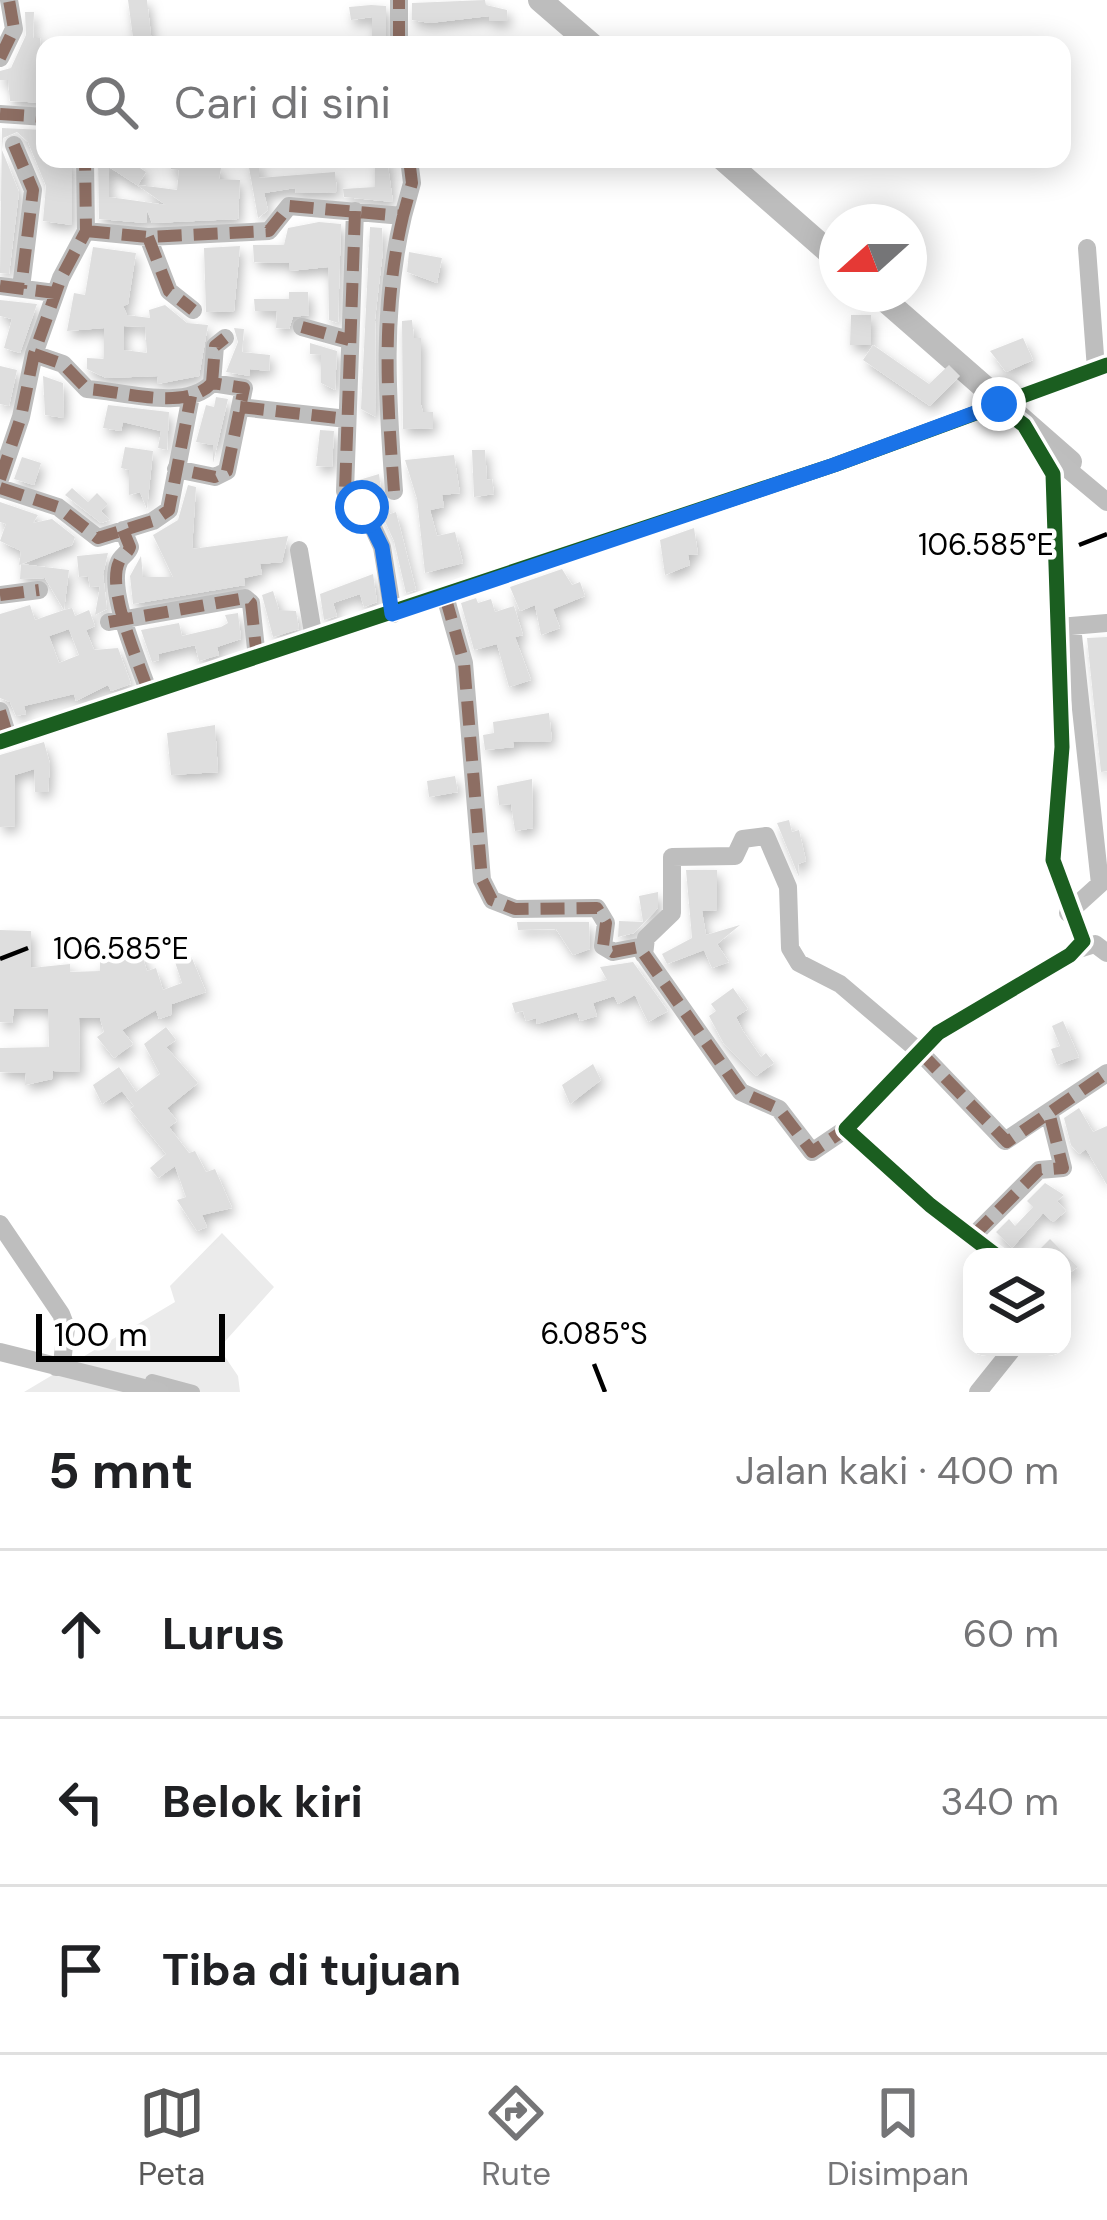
<!DOCTYPE html>
<html lang="id">
<meta charset="utf-8">
<style>
:root{--surface:#fff;--page:#f6f6f6;--text:#202124;--muted:#757577;--line:#e0e0e0;--accent:#595959}
body{margin:0;font-family:"DM Sans",sans-serif;background:var(--page);color:var(--text)}
.controls{position:absolute;right:36px;bottom:36px;display:grid;overflow:hidden;border-radius:24px;box-shadow:0 6px 30px #0003}
.controls button{width:108px;height:108px;display:grid;place-items:center;padding:0;border:0;border-bottom:3px solid var(--line);background:var(--surface);color:var(--text);font:60px sans-serif}
.compass{position:absolute;left:819px;top:204px;width:108px;height:108px;border-radius:50%;background:var(--surface);box-shadow:0 6px 30px #0003;rotate:249deg}
.scale{position:absolute;left:36px;bottom:30px;width:189px;box-sizing:border-box;padding-left:12px;border:6px solid #000;border-top:0;font-size:33px;line-height:42px;white-space:nowrap;color:#000;-webkit-text-stroke:9px #fff;paint-order:stroke}
.stop{position:absolute;width:36px;height:36px;margin:-27px;border:9px solid #1a73e8;border-radius:50%;background:#fff}
.stop.end{background:#1a73e8;border-color:#fff;box-shadow:0 3px 12px #0008}
.list{margin:0;padding:0;list-style:none}
h2{display:flex;justify-content:space-between;align-items:center;height:156px;margin:0;padding:0 48px;font-size:51px}
h2 small{font-size:39px;font-weight:400;color:var(--muted)}
.list li{display:grid;grid-template-columns:78px 1fr auto;gap:36px;align-items:center;box-sizing:border-box;height:168px;padding:0 48px;border-top:3px solid var(--line)}
.list b{display:block;font-size:45px;white-space:nowrap}
.list em{font-size:39px;font-style:normal;color:var(--muted)}
.icon{flex:none;width:66px;height:66px;fill:none;stroke:currentColor;stroke-width:2;stroke-linecap:round;stroke-linejoin:round}
.map{position:relative;flex:none;width:1107px;height:1392px;overflow:hidden}
.search{position:absolute;background:var(--surface);box-shadow:0 6px 30px #0003;left:36px;right:36px;top:36px;height:132px;display:flex;align-items:center;gap:30px;box-sizing:border-box;padding:0 42px;border-radius:24px;color:var(--muted);font-size:45px}
.sheet{height:660px;background:var(--surface)}
nav{display:flex;justify-content:space-around;align-items:center;box-sizing:border-box;height:168px;border-top:3px solid var(--line);background:var(--surface);font-size:33px;color:var(--muted)}
nav a{display:grid;justify-items:center;gap:6px}
nav .on{color:var(--accent)}
.map>svg:first-child{display:block}
</style>
<div class="map">
<svg width="1107" height="1392" viewBox="0 0 1107 1392">
<defs>
<filter id="shadow"><feDropShadow dx="3.5" dy="6" stdDeviation="6" flood-color="#0004"/></filter>
</defs>
<rect width="100%" height="100%" fill="#fff"/>
<path fill="#ebebeb" d="M222 1233 274 1287 219 1348 238 1376 240 1392H24L175 1302 170 1286Z"/>
<g fill="none" stroke-linecap="round" stroke-linejoin="round">
<path stroke="#bdbdbd" stroke-width="14" d="M152 1381 193 1392"/>
<path stroke="#bdbdbd" stroke-width="24" d="M540 0 592 45
M723 159 837 259
M878 294 1070 462"/>
</g>
<path fill="#dedede" fill-rule="evenodd" filter="url(#shadow)" d="M128 0H147L152 44 134 45Z
M485 0 486 5 507 10 508 21H489V16L430 23 412 20V3Z
M371 5 386 6V42H372V17L351 20 349 7Z
M25 12H34L33 38H40L45 103 10 101 8 80H0V71L11 68 26 35Z
M2 128 45 130V138H37L44 159H72V225L43 221 46 186 28 142 17 132 3 138 2 150 19 192 9 274 0 273Z
M98 159H126L146 172 138 185 177 190 179 170 171 169 172 159 221 168 219 179 240 180 238 219 152 223 147 210 146 223 99 219ZM109 167 137 185 166 205 109 197Z
M375 159H387L393 202 344 197 343 189 375 187Z
M248 162H259V178L335 172 337 192 296 193 295 188 264 193 268 210 258 218Z
M319 222 341 224 338 323 329 320 328 267 289 271V263L254 262 253 245H284L288 228Z
M370 227 382 228 383 250 375 319 376 417 361 409Z
M240 246 234 311 206 312 204 248Z
M93 247 136 253 128 304 123 306 127 315 150 318 149 310 165 305 187 323 208 325 199 376 157 384 158 376 106 378 87 369V358L104 359V328L67 331 74 293 85 295ZM124 326 145 327 147 353 124 350Z
M409 252 442 258 437 283 407 272Z
M289 292H308L309 309V315L293 317 289 329 276 328 277 311H255L254 299H289Z
M0 300 37 304 20 353 4 348 12 319 0 316Z
M851 315H871V345H850Z
M412 320 414 338H421V405L423 412H433V428L403 429 402 321Z
M234 328 244 329 242 352 270 355 269 371 250 369V376L226 372 238 342Z
M1023 338 1033 360 1006 372 990 351Z
M310 343 337 351 335 390 321 383V355L310 354Z
M873 345 929 384 949 365 960 376 930 406 863 360Z
M0 366 17 370 9 406 0 404Z
M43 376 63 383 64 418 45 415Z
M216 397 228 399 213 463V445L196 442 206 405 214 407Z
M108 405 169 412 167 450 158 448 161 431 123 422 121 431 103 428Z
M320 430 334 431 332 467 316 466Z
M125 447 153 451 147 509 140 492 129 495V470L121 468Z
M472 450H485L487 480 492 479 494 494 474 497Z
M454 455 460 493 442 495 444 507 430 510 437 536 455 532 463 563 425 573 417 499 405 460Z
M22 457 41 463 34 485 14 479Z
M379 474 382 498 390 514 396 512 416 590 406 593 394 541 377 504 359 489V480Z
M188 485 196 487 192 549 288 536 282 562 260 564 262 574 244 578 245 585 133 604 130 576 141 556 143 577H173L153 535 178 520Z
M72 488 88 502 97 493 108 504 101 511 110 520 101 523 65 495Z
M0 502 38 515 33 523 52 519 75 537 72 545 19 565 21 551 0 541 6 524 0 522Z
M694 528 698 554 688 555 690 565 665 575 660 540Z
M108 553 103 574 107 609 95 615 100 586 90 587 88 576 79 577 77 556Z
M21 564 69 570 64 610 72 608 75 616 89 610 95 626 86 630 94 650 118 648 131 684 111 691 108 685 76 701 74 694 24 706 26 714 16 716 10 702 0 698V614L30 605 35 620 64 610 45 578 20 579ZM69 629 79 655 59 663 49 636Z
M562 569 572 585 580 582 585 596 553 609 560 628 541 635 535 605 520 611 510 587Z
M373 574 377 602 364 607 360 594 333 603 337 616 324 620 320 594Z
M273 591 279 610 296 611 299 629 273 637 262 595Z
M476 598 478 603 491 599 495 612 514 606 523 635 515 637 531 680 509 687 497 644 474 650 461 603Z
M238 613 241 639 217 647 219 655 199 661 195 645 158 654 159 660 152 662 141 630 179 623 182 636 221 627 228 623 225 615Z
M1107 637V771L1101 772 1087 638Z
M549 713 552 741 513 742 514 747 485 750 483 735 494 733 493 722Z
M215 725 218 772 171 775 167 733Z
M44 742 50 764 48 792H35L34 769 15 775V826L0 827V755Z
M455 776 458 792 429 797 427 781Z
M532 779 533 828 515 831 511 804 499 805 497 786Z
M789 820 792 832 799 830 806 861 798 864 799 877 777 823Z
M686 870H717V910L702 911 706 935 740 925 717 944 729 962 712 968 704 950 667 964 662 954 692 938Z
M658 892V908L634 933 618 937 619 921 643 922 639 896Z
M517 922H589L590 949 573 955 556 929 518 930Z
M0 930 31 931V968L70 964V972L100 971V962L122 961 120 956 140 949 147 971 156 968 163 990 182 983 175 962 191 956 206 992 172 1004 171 1015 159 1019 156 1010 122 1030 133 1044 114 1058 97 1037 104 1032 100 1018H79L80 1072 53 1071 52 1079 25 1085 26 1073 0 1072V1048L49 1047 48 1009H14L12 1023 0 1022Z
M633 962 668 1011 648 1022 635 995 618 1004 614 996 593 1003 597 1016 580 1021 577 1012 537 1024 536 1018 526 1021 523 1011 515 1013 512 1003 607 980 600 967Z
M733 988 748 1009 736 1017 743 1031 761 1057 766 1053 774 1063 756 1076 724 1044 709 1016 716 1011 711 1004Z
M1063 1021 1079 1057 1057 1065 1051 1049 1060 1046 1052 1026Z
M166 1027 176 1040 166 1047 198 1083 167 1108 177 1121 169 1127 189 1153 195 1151 206 1172 215 1169 232 1208 202 1215 207 1227 197 1231 177 1200 186 1197 175 1166 158 1178 150 1168 166 1154 130 1109 134 1106 122 1091 102 1104 93 1085 119 1067 136 1092 160 1074 144 1044Z
M593 1064 601 1080 570 1104 562 1085Z
M1079 1108 1093 1132 1107 1126V1185L1086 1149 1079 1154 1071 1145 1064 1118Z
M1045 1183 1064 1195 1057 1201 1066 1211 1053 1222 1043 1213 1012 1248 996 1232 1009 1219 1015 1226 1033 1207 1027 1201Z
M1050 1239 1078 1267 1062 1278V1257H1032Z"/>
<g fill="none" stroke-linecap="round" stroke-linejoin="round">
<path stroke="#bebebe" stroke-width="18" d="M399 45V0
M0 58 14 29 9 0
M0 114 45 117
M14 145 33 190 21 288
M355 211 345 491 350 505 365 510 382 547 393 614
M86 231 148 237 269 231 289 206 403 216 412 183 409 159
M148 237 169 291 193 310
M1087 248 1096 369
M0 286 55 293
M302 327 349 340
M34 354 63 364 87 389C122 391 186 412 212 383L244 388 227 471 215 477 176 469
M212 383 215 346 225 338
M996 404 1024 425 1053 474 1062 747 1053 860 1083 941 1070 955 938 1033 846 1129 930 1205 998 1257
M240 407 347 419
M1046 451 1107 502
M0 479 21 417 34 354 61 278 86 231 85 159
M0 488 58 507 98 538 153 521 169 510 191 396
M394 491C387 397 381 310 403 216
M123 530 130 547C128 554 121 556 119 562 106 590 139 663 149 693
M299 550 314 639
M0 595 39 590
M445 596 464 663 482 880 492 900 515 909 597 908 606 923 603 946 613 952 639 947 741 1092 779 1109 812 1152 846 1129
M109 622 245 598 251 603 257 658
M1059 627 1107 623
M0 711 9 740
M0 742 834 465 1107 365
M1068 913 1100 884 1072 626
M1079 949 1095 944 1107 953
M644 955 646 938 672 913V857L735 856 743 839 766 836 788 887 790 948 799 963 840 984 920 1052 1005 1141 1107 1073
M0 1224 61 1314 66 1327 62 1364 56 1367
M973 1236 1039 1170 1063 1168 1049 1112
M0 1352 160 1392
M978 1392 1014 1347"/>
<path stroke="#8d6e63" stroke-width="12" stroke-dasharray="24 12" stroke-linecap="butt" d="M399 45V0
M0 58 14 29 9 0
M0 114 45 117
M14 145 33 190 21 288
M355 211 345 491 350 505 365 510 382 547 393 614
M86 231 148 237 269 231 289 206 403 216 412 183 409 159
M148 237 169 291 193 310
M0 286 55 293
M302 327 349 340
M34 354 63 364 87 389C122 391 186 412 212 383L244 388 227 471 215 477 176 469
M212 383 215 346 225 338
M240 407 347 419
M0 479 21 417 34 354 61 278 86 231 85 159
M0 488 58 507 98 538 153 521 169 510 191 396
M394 491C387 397 381 310 403 216
M123 530 130 547C128 554 121 556 119 562 106 590 139 663 149 693
M0 595 39 590
M445 596 464 663 482 880 492 900 515 909 597 908 606 923 603 946 613 952 639 947 741 1092 779 1109 812 1152 846 1129
M109 622 245 598 251 603 257 658
M0 711 9 740
M920 1052 1007 1142 1107 1073
M973 1236 1039 1170 1063 1168 1049 1112"/>
<defs>
<path id="cycleway" d="M996 404 1024 425 1053 474 1062 747 1053 860 1083 941 1070 955 938 1033 846 1129 930 1205 998 1257
M0 742 834 465 1107 365"/>
</defs>
<use href="#cycleway" stroke="#fff" stroke-width="22"/>
<use href="#cycleway" stroke="#1b5e20" stroke-width="15"/>
</g>
<g fill="none" stroke-linecap="round" stroke-linejoin="round">
<path stroke="#1a73e8" stroke-width="15" d="M362 507 382 547 392 614 834 465 999 404"/>
</g>
<path fill="none" stroke="#000" stroke-width="4.5" d="M1079 545 1107 534M0 959 28 948M594 1364 605 1392"/>
<g font-size="30" text-anchor="middle" fill="#000" stroke="#fff" stroke-width="9" stroke-linejoin="round" paint-order="stroke">
<text x="986" y="555">106.585°E</text>
<text x="121" y="959">106.585°E</text>
<text x="594" y="1344">6.085°S</text>
</g>
</svg>
<div class="controls">
<button><svg class="icon" aria-label="layers" viewBox="0 0 24 24"><path d="M12 4l9 5-9 5-9-5zM3 14l9 5 9-5"/></svg></button>
</div>
<svg class="compass" viewBox="-18 -18 36 36"><path d="M0-13l5 13h-10z" fill="#e53935"/><path d="M0 13l5-13h-10z" fill="#757577"/></svg>
<div class="scale">100 m</div>
<div class="stop" style="left:362px;top:507px"></div>
<div class="stop end" style="left:999px;top:404px"></div>
<div class="search"><svg class="icon" aria-label="search" viewBox="0 0 24 24"><circle cx="10" cy="10" r="6"/><path d="M15 15l6 6"/></svg>Cari di sini</div>
</div>
<section class="sheet">
<h2>5 mnt<small>Jalan kaki · 400 m</small></h2>
<ul class="list">
<li><svg class="icon" aria-label="ahead" viewBox="0 0 24 24"><path d="M12 20V5M6 11l6-6 6 6"/></svg><div><b>Lurus</b></div><em>60 m</em></li>
<li><svg class="icon" aria-label="left" viewBox="0 0 24 24"><path d="M17 20v-9H6M10 6l-5 5 5 5"/></svg><div><b>Belok kiri</b></div><em>340 m</em></li>
<li><svg class="icon" aria-label="arrive" viewBox="0 0 24 24"><path d="M6 21V4h12l-3 4 3 4H6"/></svg><div><b>Tiba di tujuan</b></div></li>
</ul>
</section>
<nav>
<a class="on"><svg class="icon" aria-label="map" viewBox="0 0 24 24"><path d="M3 6l6-2 6 2 6-2v14l-6 2-6-2-6 2zM9 4v14M15 6v14"/></svg>Peta</a>
<a><svg class="icon" aria-label="directions" viewBox="0 0 24 24"><path d="M12 3l9 9-9 9-9-9zM9 14v-3h6M13 9l2 2-2 2"/></svg>Rute</a>
<a><svg class="icon" aria-label="saved" viewBox="0 0 24 24"><path d="M7 4h10v16l-5-4-5 4z"/></svg>Disimpan</a>
</nav>
